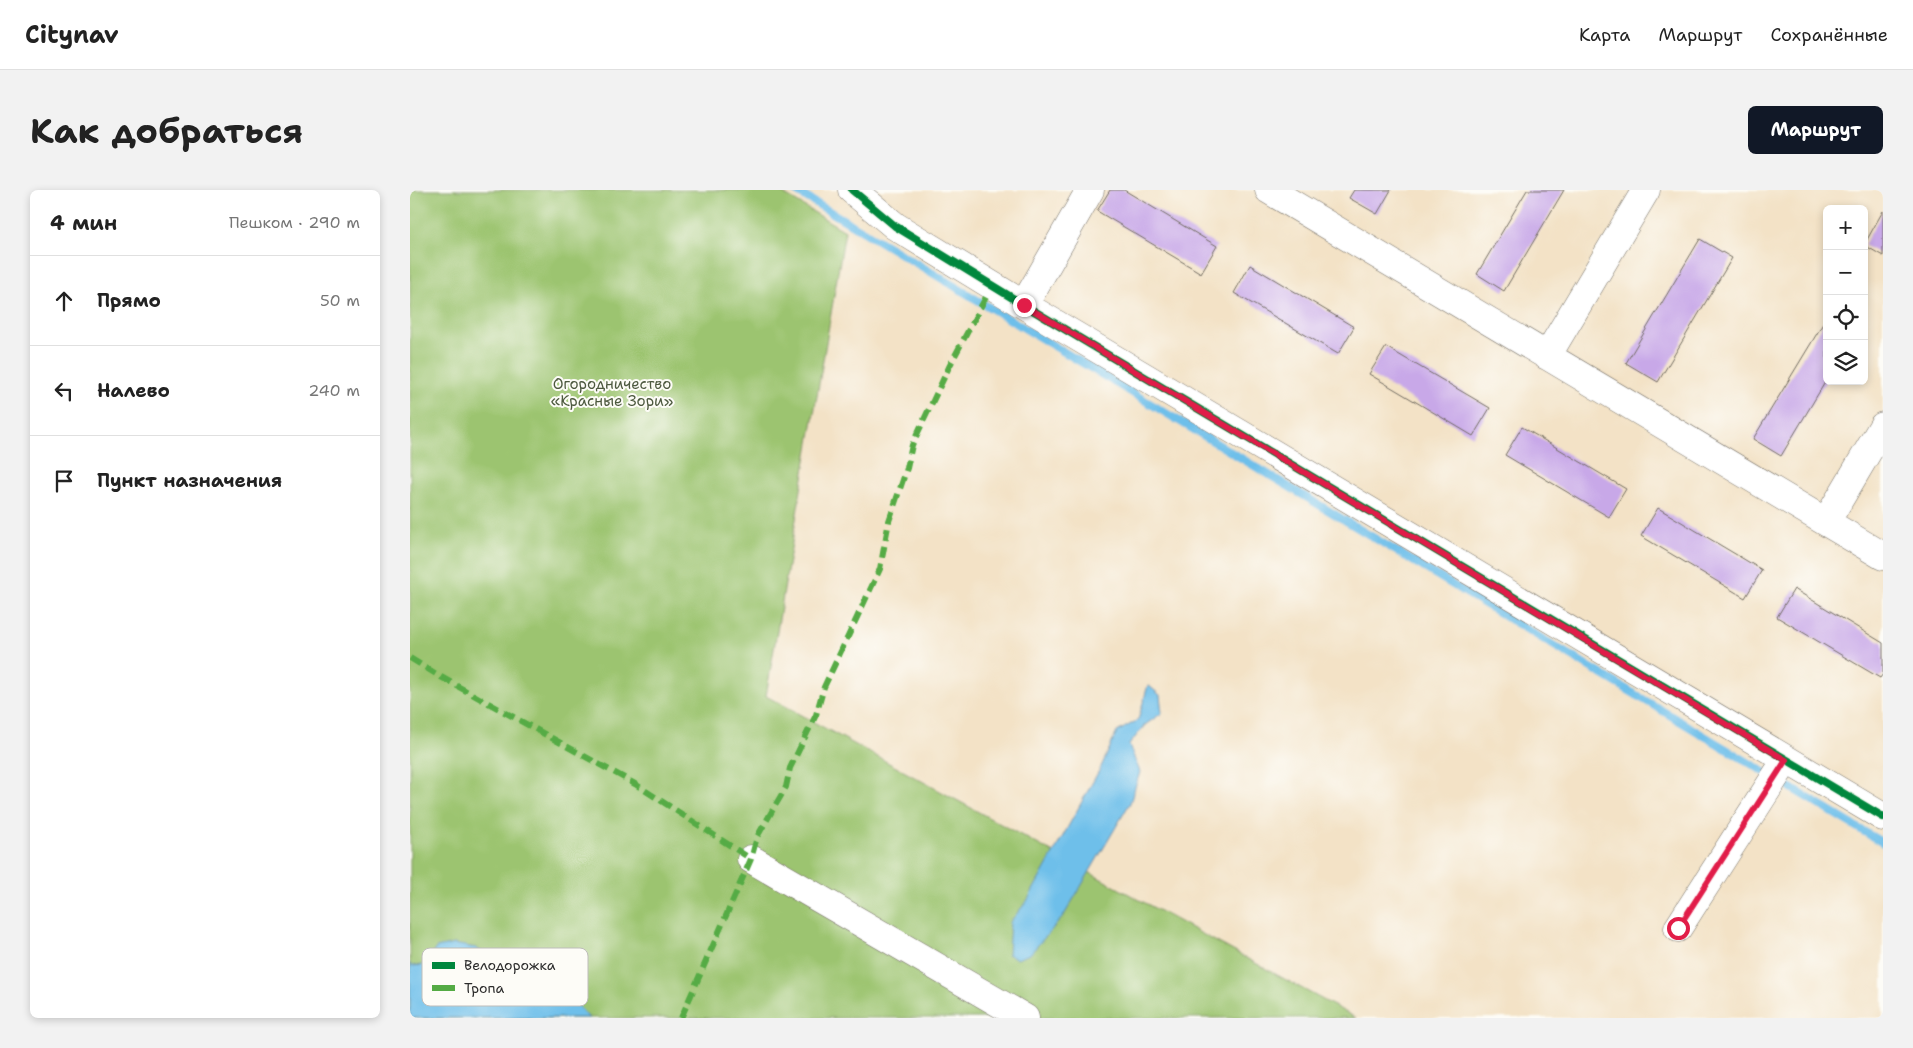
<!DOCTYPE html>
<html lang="ru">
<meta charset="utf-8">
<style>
:root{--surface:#fff;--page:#f2f2f2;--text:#222;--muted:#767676;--line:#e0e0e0;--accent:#111827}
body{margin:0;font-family:"Shantell Sans",sans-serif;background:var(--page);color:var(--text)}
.controls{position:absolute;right:15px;top:15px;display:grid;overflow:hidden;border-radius:8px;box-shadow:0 2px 8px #0003}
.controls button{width:45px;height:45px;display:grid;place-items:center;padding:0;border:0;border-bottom:1px solid var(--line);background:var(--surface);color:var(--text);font:25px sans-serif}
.stop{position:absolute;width:15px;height:15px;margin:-11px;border:4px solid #e11d48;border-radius:50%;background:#fff}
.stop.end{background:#e11d48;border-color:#fff;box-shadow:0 1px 5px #0008}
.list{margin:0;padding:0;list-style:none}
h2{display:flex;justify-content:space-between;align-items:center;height:65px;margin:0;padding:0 20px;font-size:21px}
h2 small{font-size:16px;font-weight:400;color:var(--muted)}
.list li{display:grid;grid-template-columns:32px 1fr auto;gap:15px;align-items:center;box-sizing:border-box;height:90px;padding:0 20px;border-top:1px solid var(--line)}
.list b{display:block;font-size:19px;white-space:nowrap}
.list em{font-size:16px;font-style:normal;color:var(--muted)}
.icon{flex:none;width:28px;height:28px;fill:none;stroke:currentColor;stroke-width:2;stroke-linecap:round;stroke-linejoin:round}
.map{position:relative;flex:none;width:1473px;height:828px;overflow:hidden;border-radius:8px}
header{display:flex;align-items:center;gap:30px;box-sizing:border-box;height:70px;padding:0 25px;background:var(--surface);border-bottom:1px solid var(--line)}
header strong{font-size:24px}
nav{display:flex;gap:28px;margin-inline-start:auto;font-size:18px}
.intro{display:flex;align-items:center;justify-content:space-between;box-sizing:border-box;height:120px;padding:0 30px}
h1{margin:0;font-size:35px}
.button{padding:12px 22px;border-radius:8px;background:var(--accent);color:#fff;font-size:18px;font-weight:700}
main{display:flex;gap:30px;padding:0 30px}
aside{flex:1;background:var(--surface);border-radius:8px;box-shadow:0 2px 8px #0003}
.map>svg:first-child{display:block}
</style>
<header>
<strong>Citynav</strong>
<nav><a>Карта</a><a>Маршрут</a><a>Сохранённые</a></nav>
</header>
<div class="intro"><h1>Как добраться</h1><a class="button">Маршрут</a></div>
<main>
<aside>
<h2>4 мин<small>Пешком · 290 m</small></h2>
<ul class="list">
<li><svg class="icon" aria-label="ahead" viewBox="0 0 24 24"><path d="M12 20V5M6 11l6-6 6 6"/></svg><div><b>Прямо</b></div><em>50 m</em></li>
<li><svg class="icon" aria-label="left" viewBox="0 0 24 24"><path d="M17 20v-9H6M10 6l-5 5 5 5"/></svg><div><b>Налево</b></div><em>240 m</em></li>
<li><svg class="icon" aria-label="arrive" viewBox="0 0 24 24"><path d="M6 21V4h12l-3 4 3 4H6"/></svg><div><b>Пункт назначения</b></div></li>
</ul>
</aside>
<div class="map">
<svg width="1473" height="828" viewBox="0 0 1473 828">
<rect width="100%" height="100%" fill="#fdfcf7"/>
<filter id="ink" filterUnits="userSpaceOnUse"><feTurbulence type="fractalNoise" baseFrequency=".02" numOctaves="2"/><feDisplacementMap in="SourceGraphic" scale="10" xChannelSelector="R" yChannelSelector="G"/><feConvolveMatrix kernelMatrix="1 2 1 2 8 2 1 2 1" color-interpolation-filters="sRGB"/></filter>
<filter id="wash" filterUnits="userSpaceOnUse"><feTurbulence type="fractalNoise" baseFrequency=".0096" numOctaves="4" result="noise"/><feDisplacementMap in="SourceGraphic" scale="20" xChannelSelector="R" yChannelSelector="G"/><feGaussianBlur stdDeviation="1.12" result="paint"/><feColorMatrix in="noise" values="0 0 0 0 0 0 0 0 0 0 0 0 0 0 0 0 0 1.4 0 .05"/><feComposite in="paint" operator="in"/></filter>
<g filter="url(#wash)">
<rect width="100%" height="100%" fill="#f3e2c6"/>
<path fill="#9cc46f" stroke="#64784d" d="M0 0H367L435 41 356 506 946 828H0Z"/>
<path fill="#6ebfea" stroke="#4c758a" d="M738 495 750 505 752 523 735 535 719 555 730 582 720 613 653 727 620 764 607 769 598 764 600 732 617 711 691 577 707 542 728 530Z
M44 754 66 758 106 786 114 805 130 799 168 816 179 828H0V773L1 776 14 775 26 758Z"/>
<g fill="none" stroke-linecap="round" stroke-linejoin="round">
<path stroke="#6ebfea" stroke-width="8" d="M384 0 1473 653"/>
</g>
<g id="blocks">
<path fill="#c8a8e8" d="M700 0H714L807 56 791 83 687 21Z
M944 0H981L967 24 939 8Z
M1117 0H1154L1094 101 1067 84Z
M1473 21V66L1454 55Z
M1290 49 1322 68 1248 192 1216 173Z
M840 75 944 137 928 164 824 103Z
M1417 127V189L1371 266 1343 249Z
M976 157 1080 218 1063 246 959 184Z
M1112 237 1216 299 1199 327 1095 265Z
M1248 318 1352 380 1335 408 1231 346Z
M1384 399 1473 453V484L1470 488 1367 427Z"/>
</g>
</g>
<g filter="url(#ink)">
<use href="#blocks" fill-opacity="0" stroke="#716b61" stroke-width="1"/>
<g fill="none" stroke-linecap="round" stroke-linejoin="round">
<defs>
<path id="minor" d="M442 0 485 36 614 115 1473 627
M859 0 1473 366
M614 115 680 0
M1137 166 1236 0
M1416 332 1473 236
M341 669 615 828
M1268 738 1376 570"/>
</defs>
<use href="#minor" stroke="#716b61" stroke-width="29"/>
<use href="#minor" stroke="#fff" stroke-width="28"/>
<path stroke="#54ab44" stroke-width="6" stroke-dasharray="12 6" stroke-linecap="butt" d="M0 468 31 487 225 594 341 669
M271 828 341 669 347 647 376 597 380 578 406 525 414 497 470 379 479 331 497 278 502 255 539 177 577 105"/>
<defs>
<path id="cycleway" d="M442 0 485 36 614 115 1473 627"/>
</defs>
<use href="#cycleway" stroke="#fdfcf7" stroke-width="11"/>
<use href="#cycleway" stroke="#00873e" stroke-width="8"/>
</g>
</g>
<g fill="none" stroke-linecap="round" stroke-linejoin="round" filter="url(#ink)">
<path stroke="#e11d48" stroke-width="6" d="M614 115 1376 570 1268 738"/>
</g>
<g text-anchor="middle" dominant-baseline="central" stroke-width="4" stroke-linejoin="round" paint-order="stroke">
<g font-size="15" fill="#4d593f" stroke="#fdfcf7">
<text x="202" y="194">Огородничество<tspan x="202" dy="17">«Красные Зори»</tspan></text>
</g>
</g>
<rect x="12" y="758" width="166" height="58" rx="8" fill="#fdfcf7" stroke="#bebdba" stroke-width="1"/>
<rect x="22" y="772" width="23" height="7" fill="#00873e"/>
<rect x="22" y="795" width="23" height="6" fill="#54ab44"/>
<g font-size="14" fill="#2b2b2b">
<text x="54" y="780">Велодорожка</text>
<text x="54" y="803">Тропа</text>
</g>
</svg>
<div class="controls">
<button>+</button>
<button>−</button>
<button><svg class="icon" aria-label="locate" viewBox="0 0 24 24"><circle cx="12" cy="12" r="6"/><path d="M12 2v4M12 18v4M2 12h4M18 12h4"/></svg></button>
<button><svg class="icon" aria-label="layers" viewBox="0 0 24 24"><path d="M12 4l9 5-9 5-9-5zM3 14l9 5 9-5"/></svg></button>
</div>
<div class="stop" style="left:1268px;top:738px"></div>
<div class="stop end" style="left:614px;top:115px"></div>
</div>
</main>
